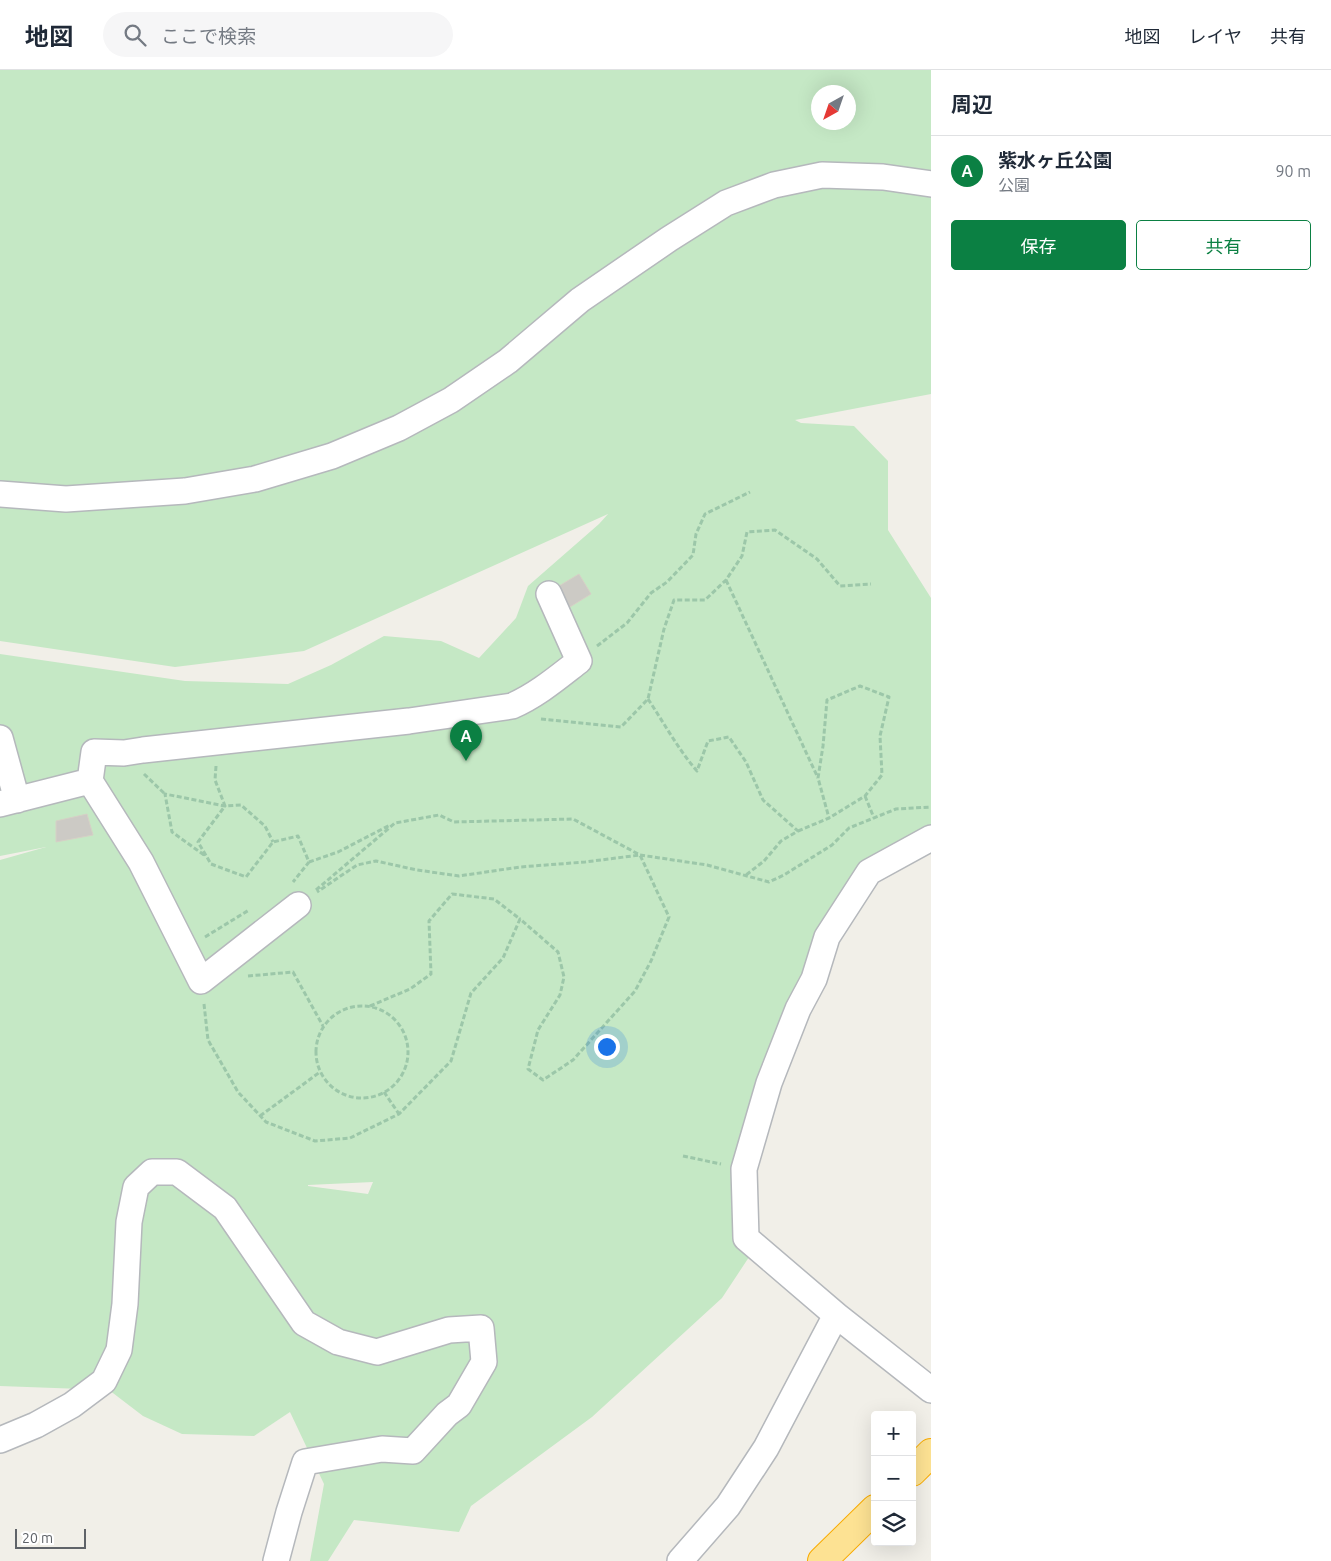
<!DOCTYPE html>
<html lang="ja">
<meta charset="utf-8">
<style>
:root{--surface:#fff;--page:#f6f6f7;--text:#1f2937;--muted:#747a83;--line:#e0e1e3;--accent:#0b8043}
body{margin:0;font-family:Ubuntu,"Noto Sans JP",sans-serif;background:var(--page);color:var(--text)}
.controls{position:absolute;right:15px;bottom:15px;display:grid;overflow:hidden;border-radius:5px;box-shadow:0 5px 20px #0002}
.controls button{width:45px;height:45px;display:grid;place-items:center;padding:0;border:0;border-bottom:1px solid var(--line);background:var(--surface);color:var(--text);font:25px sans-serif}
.compass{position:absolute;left:811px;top:15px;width:45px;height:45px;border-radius:50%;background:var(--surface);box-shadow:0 5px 20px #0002;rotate:220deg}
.scale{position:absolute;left:15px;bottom:12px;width:71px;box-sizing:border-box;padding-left:5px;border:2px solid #5f6368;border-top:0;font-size:14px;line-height:18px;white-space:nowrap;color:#5f6368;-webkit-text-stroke:4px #fff;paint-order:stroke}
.you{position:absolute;left:606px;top:976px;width:18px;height:18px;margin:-12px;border:4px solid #fff;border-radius:50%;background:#1a73e8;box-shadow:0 0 0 8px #1a73e833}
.badge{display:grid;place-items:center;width:32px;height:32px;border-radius:50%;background:var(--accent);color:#fff;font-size:16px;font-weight:700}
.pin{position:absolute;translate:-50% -41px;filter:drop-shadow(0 1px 2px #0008)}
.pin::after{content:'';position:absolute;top:26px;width:18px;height:15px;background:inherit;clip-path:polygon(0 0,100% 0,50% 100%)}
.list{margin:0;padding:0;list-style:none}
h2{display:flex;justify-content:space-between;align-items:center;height:65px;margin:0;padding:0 20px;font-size:21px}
h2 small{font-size:16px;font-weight:400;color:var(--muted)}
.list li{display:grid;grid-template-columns:32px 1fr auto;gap:15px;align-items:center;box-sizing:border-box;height:70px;padding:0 20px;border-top:1px solid var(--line)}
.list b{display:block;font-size:19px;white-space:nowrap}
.list p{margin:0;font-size:16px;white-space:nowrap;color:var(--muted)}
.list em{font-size:16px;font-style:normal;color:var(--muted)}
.actions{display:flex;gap:10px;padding:15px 20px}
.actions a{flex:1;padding:11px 0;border:1px solid var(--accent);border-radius:5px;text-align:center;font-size:18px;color:var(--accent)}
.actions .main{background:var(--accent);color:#fff}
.icon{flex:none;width:28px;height:28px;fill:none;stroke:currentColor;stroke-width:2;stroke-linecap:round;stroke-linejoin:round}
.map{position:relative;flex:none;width:931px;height:1491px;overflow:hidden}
header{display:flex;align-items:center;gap:30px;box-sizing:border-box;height:70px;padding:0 25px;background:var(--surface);border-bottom:1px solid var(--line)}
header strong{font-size:24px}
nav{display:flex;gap:28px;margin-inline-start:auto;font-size:18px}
.search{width:350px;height:45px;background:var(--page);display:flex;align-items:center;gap:12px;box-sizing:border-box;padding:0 18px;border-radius:28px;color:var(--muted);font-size:19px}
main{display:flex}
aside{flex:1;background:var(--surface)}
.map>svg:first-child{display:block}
</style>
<header>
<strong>地図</strong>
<div class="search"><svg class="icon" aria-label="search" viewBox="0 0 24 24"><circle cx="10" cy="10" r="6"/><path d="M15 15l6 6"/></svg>ここで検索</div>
<nav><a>地図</a><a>レイヤ</a><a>共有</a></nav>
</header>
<main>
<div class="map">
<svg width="931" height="1491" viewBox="0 0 931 1491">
<rect width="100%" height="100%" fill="#f1efe8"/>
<path fill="#c5e8c5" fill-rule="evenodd" d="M0 0H931V324L795 350 801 353 854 356 888 391V460L931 528V768L869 802 827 867 736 1127 753 1181 722 1228 592 1347 471 1436 459 1462 354 1450 328 1491H310L324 1414 290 1342 254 1366 182 1364 143 1346 109 1320 0 1316V790L46 777 0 786V584L185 611 288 614 331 595 384 566 441 571 479 588 516 548 528 516 599 454 608 444 304 581 175 597 0 571ZM818 22H848V52H818ZM373 1112 368 1124 308 1116V1115Z"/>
<path fill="#cccac5" stroke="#d6d1c6" d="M579 504 591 524 565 540 554 519Z
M87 744 93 765 56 772V751Z"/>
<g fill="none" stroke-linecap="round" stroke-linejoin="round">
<defs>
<path id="minor" d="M0 424 66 429 185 421 255 409 332 386 399 358 451 330 508 291 580 230 669 169 726 133 774 115 822 105 883 107 931 114
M0 668 17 730
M0 734 90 711
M931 768 869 802 827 867 814 909 798 939 769 1013 744 1099 746 1168 836 1245 931 1320
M298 835 201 911 141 792 90 711 94 682 124 683 143 680 409 651 512 636C537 625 557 608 579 591L549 524
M0 1370 36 1355 72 1335 104 1311 119 1280 125 1234 129 1152 136 1117 152 1102H177L225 1138 304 1253 338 1272 377 1282 449 1260 481 1258 484 1292 459 1335 447 1344 413 1381 382 1379 305 1392 289 1442 276 1491
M680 1491 728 1436 766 1378 836 1245"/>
<path id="highway" d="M912 1402 931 1383
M822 1491 875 1439"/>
</defs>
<use href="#minor" stroke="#b5b8bc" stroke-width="28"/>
<use href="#highway" stroke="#f9ab00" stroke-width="30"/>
<path stroke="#9cc7a9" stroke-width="3" stroke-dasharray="5 2.5" stroke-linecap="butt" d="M726 510 818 708
M597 576 627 553 651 523 667 512 693 485 696 464 705 444 750 422
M648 629C664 653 678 679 697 701L708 671 729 667 746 692 763 730 798 761 781 771 764 791 746 805
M541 649 621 657 648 629 664 559 674 530H705L726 510 742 486 747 462 775 460 817 489 840 516 871 514
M216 696 215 710 225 736 198 772 211 794 246 807 273 772 298 766 309 792 293 812
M144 704 165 724
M865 726 874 748
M798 761 829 748 818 708 823 676 827 630 860 616 889 627 880 666 882 705 865 726 829 748
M204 785 172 762 165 724 225 736 241 735 265 756 273 772
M309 792 338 782 390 755
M316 820 395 753 439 745 454 752 573 749 640 785 707 795 769 812 784 805 832 775 849 758 896 739 931 737
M205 867 249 840
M248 906 293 902 323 956
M204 934 208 970 238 1022 266 1052 315 1071 350 1068 399 1044 451 991 471 923 503 888 520 849 558 882 564 907 560 925 538 960 528 999 543 1010 573 990 635 921 651 891 669 847 640 785 585 792 520 797 459 806 417 800 376 791 357 795 317 822
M370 936 410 919 431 904 429 851 452 824 494 829 520 849
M316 982a46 46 0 1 1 92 0a46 46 0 1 1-92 0Z
M384 1022 399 1044
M260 1046 320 1002
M683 1086 721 1094"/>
<use href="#minor" stroke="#fff" stroke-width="25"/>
<use href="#highway" stroke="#fde293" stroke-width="28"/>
</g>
</svg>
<div class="controls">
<button>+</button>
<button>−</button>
<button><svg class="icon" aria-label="layers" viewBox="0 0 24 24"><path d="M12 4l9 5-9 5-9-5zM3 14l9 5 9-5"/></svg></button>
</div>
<svg class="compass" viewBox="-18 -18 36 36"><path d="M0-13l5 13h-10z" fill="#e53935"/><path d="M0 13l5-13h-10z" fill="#747a83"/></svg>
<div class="scale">20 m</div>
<div class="you"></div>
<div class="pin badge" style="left:466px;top:691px">A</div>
</div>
<aside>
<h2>周辺<small></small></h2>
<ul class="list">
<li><span class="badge">A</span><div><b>紫水ヶ丘公園</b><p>公園</p></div><em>90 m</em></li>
</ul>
<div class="actions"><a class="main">保存</a><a>共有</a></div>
</aside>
</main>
